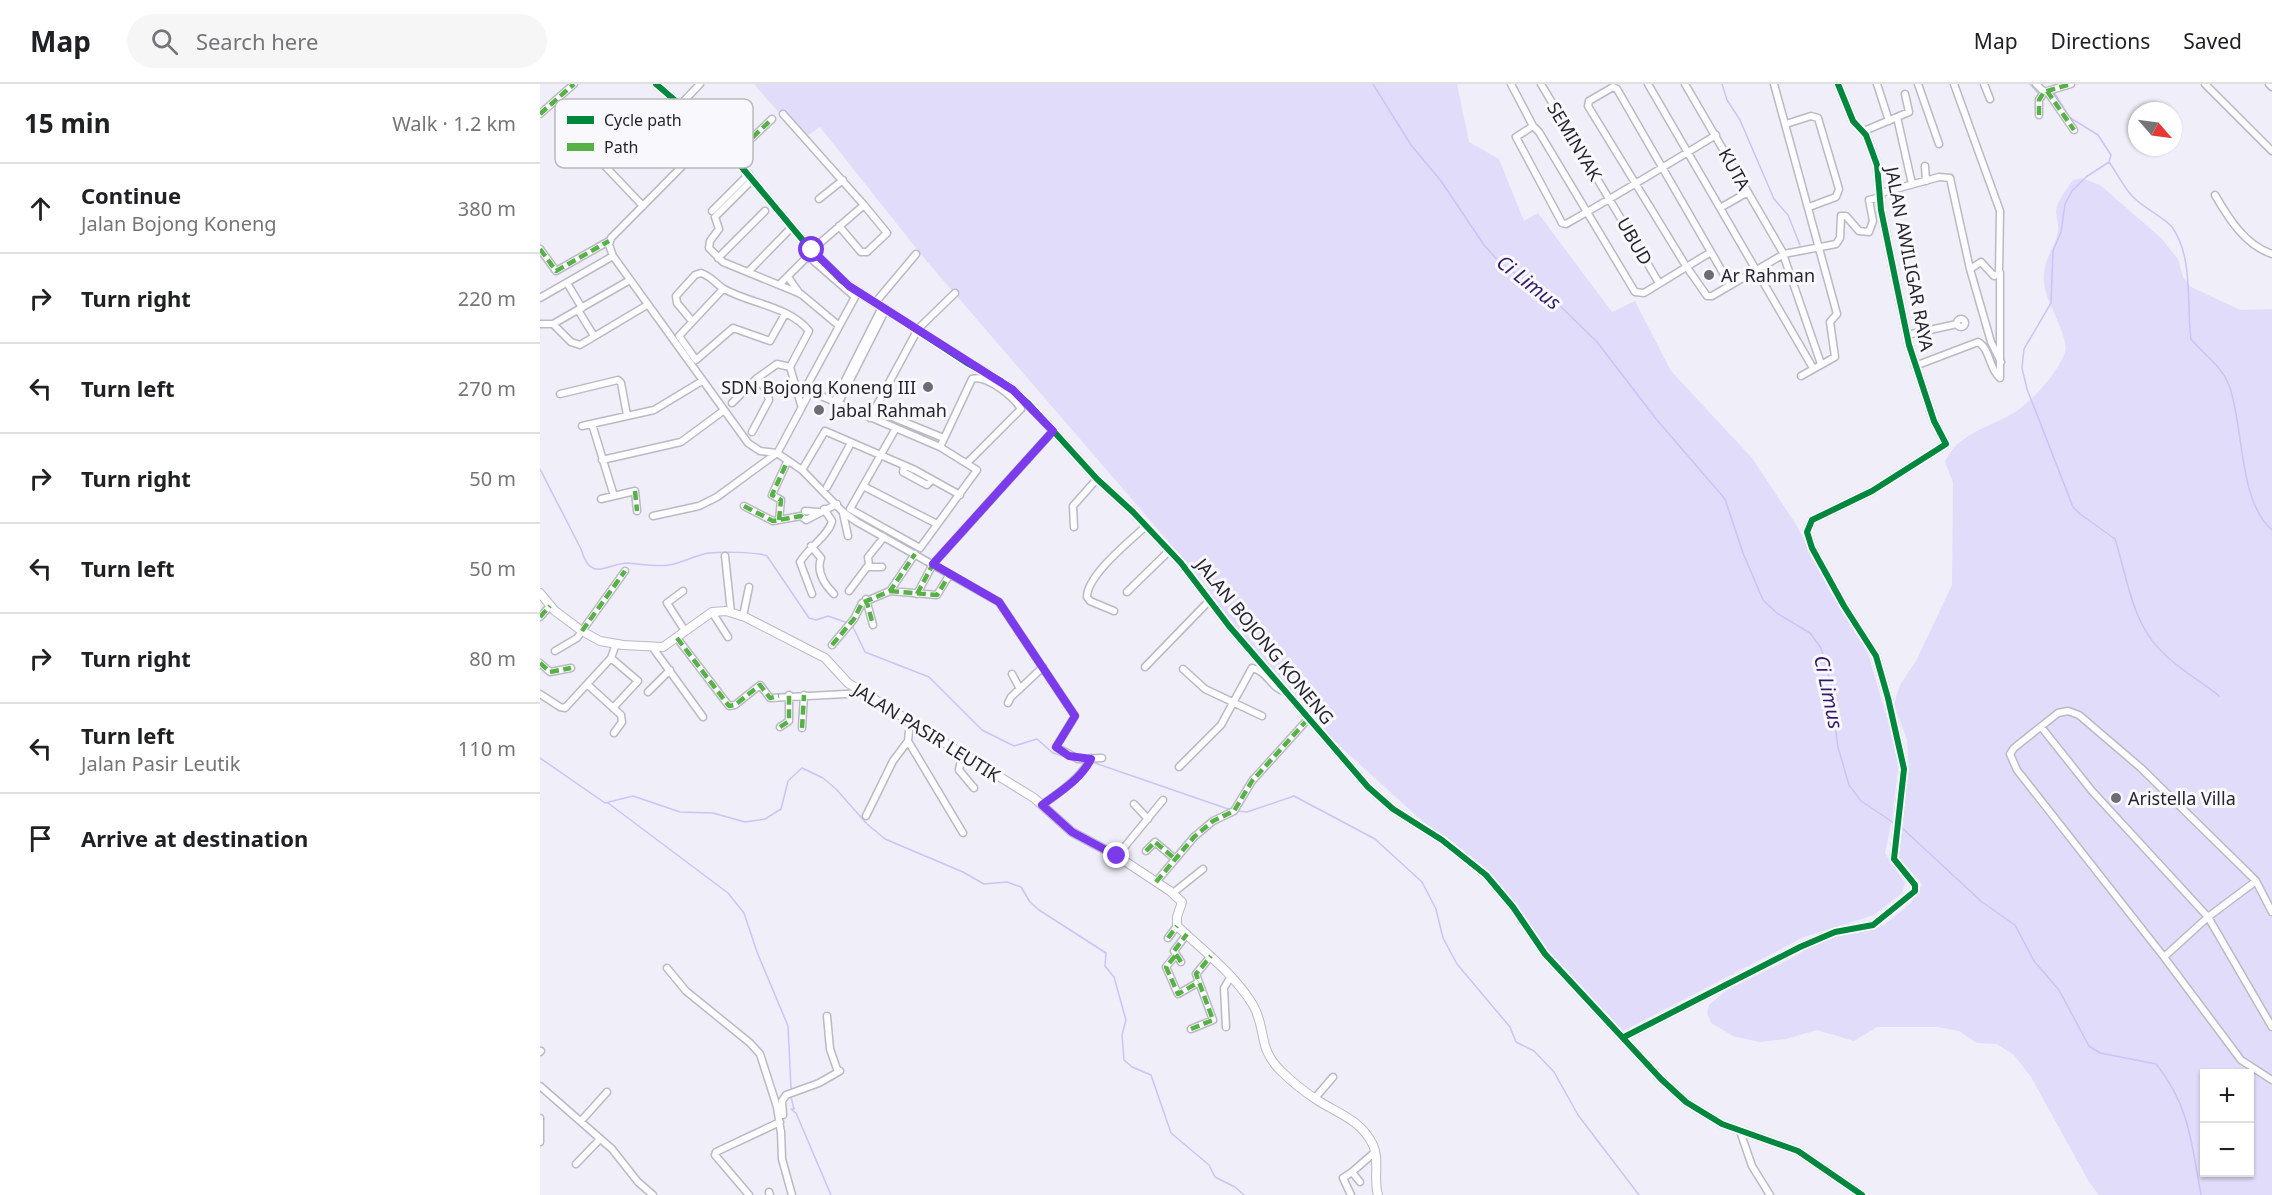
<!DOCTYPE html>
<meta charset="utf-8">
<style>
:root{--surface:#fff;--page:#f6f6f6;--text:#202124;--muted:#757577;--line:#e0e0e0}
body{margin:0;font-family:"Noto Sans",sans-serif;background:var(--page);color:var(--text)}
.controls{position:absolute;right:18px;bottom:18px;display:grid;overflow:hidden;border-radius:0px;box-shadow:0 2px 4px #0004}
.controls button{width:54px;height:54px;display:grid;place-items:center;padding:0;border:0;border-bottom:2px solid var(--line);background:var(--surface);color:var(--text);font:30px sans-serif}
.compass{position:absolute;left:1588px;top:18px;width:54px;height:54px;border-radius:50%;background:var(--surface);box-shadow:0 2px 4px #0004;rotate:118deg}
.stop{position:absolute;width:18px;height:18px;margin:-14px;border:4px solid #7c3aed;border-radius:50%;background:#fff}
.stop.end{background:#7c3aed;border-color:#fff;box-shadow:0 2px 6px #0008}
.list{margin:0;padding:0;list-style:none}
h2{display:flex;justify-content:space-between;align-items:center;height:78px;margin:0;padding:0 24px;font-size:26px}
h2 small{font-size:20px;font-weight:400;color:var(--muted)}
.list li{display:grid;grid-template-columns:39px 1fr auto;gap:18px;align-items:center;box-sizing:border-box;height:90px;padding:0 24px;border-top:2px solid var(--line)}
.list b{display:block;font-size:22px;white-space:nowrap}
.list p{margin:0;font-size:20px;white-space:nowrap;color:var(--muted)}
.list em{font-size:20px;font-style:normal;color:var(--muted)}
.icon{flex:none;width:33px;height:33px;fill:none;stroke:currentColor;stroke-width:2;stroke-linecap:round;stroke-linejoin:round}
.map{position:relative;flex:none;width:1732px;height:1111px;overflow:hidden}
header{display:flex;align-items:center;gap:36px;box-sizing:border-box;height:84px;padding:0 30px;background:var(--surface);border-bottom:2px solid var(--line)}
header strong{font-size:28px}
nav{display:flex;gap:33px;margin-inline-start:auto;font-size:21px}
.search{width:420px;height:54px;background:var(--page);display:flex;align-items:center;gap:15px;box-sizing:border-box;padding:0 21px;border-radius:33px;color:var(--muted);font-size:22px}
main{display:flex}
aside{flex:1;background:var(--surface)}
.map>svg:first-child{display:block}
</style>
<header>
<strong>Map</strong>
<div class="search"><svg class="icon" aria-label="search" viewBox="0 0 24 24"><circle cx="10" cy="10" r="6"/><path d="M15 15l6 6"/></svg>Search here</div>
<nav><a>Map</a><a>Directions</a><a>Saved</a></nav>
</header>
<main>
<aside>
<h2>15 min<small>Walk · 1.2 km</small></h2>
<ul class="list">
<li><svg class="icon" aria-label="ahead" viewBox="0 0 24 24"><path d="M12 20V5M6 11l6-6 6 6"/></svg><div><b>Continue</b><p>Jalan Bojong Koneng</p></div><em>380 m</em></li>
<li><svg class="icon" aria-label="right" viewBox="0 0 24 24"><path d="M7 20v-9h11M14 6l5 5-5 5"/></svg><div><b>Turn right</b></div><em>220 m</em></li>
<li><svg class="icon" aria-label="left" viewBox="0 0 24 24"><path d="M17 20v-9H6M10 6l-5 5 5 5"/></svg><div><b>Turn left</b></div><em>270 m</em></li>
<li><svg class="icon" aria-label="right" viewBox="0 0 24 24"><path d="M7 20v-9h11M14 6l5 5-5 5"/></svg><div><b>Turn right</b></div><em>50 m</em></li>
<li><svg class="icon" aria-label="left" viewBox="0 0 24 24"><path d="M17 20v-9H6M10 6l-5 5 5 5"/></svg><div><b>Turn left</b></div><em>50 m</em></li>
<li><svg class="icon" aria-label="right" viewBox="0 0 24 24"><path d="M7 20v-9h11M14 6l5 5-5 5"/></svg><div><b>Turn right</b></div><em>80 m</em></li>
<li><svg class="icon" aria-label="left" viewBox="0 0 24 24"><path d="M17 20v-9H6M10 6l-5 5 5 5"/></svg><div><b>Turn left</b><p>Jalan Pasir Leutik</p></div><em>110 m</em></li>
<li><svg class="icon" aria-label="arrive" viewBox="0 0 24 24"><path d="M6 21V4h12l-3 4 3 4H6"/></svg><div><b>Arrive at destination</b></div></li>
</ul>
</aside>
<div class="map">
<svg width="1732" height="1111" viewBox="0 0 1732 1111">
<rect width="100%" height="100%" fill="#f0eef8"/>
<path fill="#e1dcfa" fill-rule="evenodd" d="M214 0H917L929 58 959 75 984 137 998 129 1072 228 1095 217 1131 287 1212 374 1257 442 1290 508 1327 566 1359 676 1352 736 1345 769 1365 799 1362 809 1334 831 1264 853 1079 949 1014 880 965 812 784 648 679 522 665 500 384 174 280 43 262 55Z
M1542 94 1560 101 1620 153 1638 175 1643 193 1651 203 1700 226 1732 225V1111H1559L1549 1098 1491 993 1474 971 1457 960 1437 959 1419 947 1397 943H1337L1314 957 1277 946 1246 955 1220 958 1193 952 1171 939 1167 929 1169 921 1187 906 1254 873 1280 857 1343 842 1371 819 1382 800 1359 774 1361 727 1369 684 1367 656 1354 620 1360 601 1377 575 1412 501 1413 398 1405 378C1416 351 1447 344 1470 331 1490 320 1515 292 1524 271 1532 254 1505 220 1504 198 1502 175 1516 164 1518 146 1519 140 1516 134 1516 128 1517 116 1527 105 1533 96ZM1664 990H1710V1088H1664Z"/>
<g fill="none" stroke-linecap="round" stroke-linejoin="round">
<path stroke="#ccc3f6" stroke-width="1.5" d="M833 0 871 61 901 97 944 161 962 181 1008 210 1057 258 1117 336 1185 415 1203 469 1223 516 1238 530 1270 549 1281 564 1295 615 1294 633 1298 663 1309 701 1321 717 1354 739
M1182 0 1187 16 1200 36 1234 115 1248 131 1260 161
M1490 0 1499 10
M1514 8 1529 33 1558 51 1571 71 1569 78 1546 93 1532 107 1525 120 1521 148 1513 167 1511 219 1484 265 1482 284 1487 305 1533 423 1540 430 1575 455C1588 495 1591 538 1623 569 1640 586 1661 597 1679 612
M1569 78C1577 89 1583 102 1592 112 1602 123 1626 135 1632 143 1654 174 1646 220 1651 255 1664 271 1681 281 1689 301 1704 341 1698 417 1732 446
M0 385 41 465C51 500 67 479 88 479 100 480 116 483 129 481 141 479 152 473 164 470 172 467 220 468 227 472L269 534 276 536 288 532 308 539
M312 541 325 568 389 593 442 646 474 662 497 655 513 669 532 675
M0 674 65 719 93 712 140 728 173 729 205 738 225 735 241 725 248 697 262 684 283 694 296 705 327 740 345 755 423 788 444 800 467 798 481 803 490 818 499 826 566 869 565 882 574 893 586 936 582 951 584 976 592 983 611 991 631 1049 669 1081 675 1093 695 1103 704 1111
M552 678 691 726
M68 719 188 809 204 829 217 868 248 942 251 1005
M696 727 707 728 754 712 835 755 882 798 896 825 903 854 917 880 970 943 976 958 994 967 1014 988 1038 1031 1099 1111
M1361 743 1442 818 1475 841 1494 877 1519 906 1549 962 1560 969 1616 980C1649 1020 1652 1061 1661 1111
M251 1013 254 1025H251L256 1029 291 1111"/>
<defs>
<path id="minor" d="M971 0 993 42
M1001 0 1119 199
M1108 0 1273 284
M1145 0 1242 167 1281 280
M1234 0 1297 230 1290 238 1295 273 1261 292
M1337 0 1349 37
M1378 0 1399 60
M1444 0 1450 15
M1496 0 1504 8
M1665 0 1732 67
M1729 0 1732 3
M1507 7 1534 46
M141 20 160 0
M0 30 34 0
M243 30 324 121 272 166
M92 31 105 40 132 13
M1499 31V16L1504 8 1531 0
M1357 33 1372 100
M1246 40 1271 32 1278 34 1299 105 1296 113 1269 123
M1324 47 1369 28 1365 10
M174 50 71 154 69 161 73 172 208 359 220 367 237 369 262 386 303 428 317 438 459 518 535 632 516 663 538 675 562 674
M193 72 232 35
M64 81 103 122
M1385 82 1386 97
M208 100 175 133 179 145 170 157 169 164 183 178 261 210 298 241
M1341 109 1399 93 1410 94 1430 185 1441 178 1454 192 1459 190 1460 127 1414 0
M1675 111C1689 135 1705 161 1732 170
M279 115 303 96
M1180 124 1208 108
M172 127 209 90
M299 142 321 168H327L347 149 324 121
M0 165 16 187 69 157
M1171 168 1104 209 1095 208 999 48 993 42 976 53 1022 139 1026 140C1077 111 1127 81 1176 51
M178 174 225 127
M1430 185 1451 258 1461 278
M208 188 248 147
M248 193 260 210
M27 199 42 224
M240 200 268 172 315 213 264 307
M1190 201 1077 5 1073 3 1049 17 1048 22 1146 182 1167 212H1172L1244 170 1296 160 1300 154 1301 132H1306L1319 147 1329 148 1333 137 1329 116 1341 113
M183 205 139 252 156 276 193 244 230 257 245 230
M0 214 73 172
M335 219 376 170
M38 226 54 252
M1417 239a4 4 0 1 1 8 0a4 4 0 1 1-8 0Z
M152 237 137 219 136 212 155 191 161 189C171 192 176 200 184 205 211 220 249 222 269 247L250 283 261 321
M0 240H13L90 196
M13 240 31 258 40 261 107 221
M1367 251 1417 240
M1375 282 1438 258C1450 264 1449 285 1460 294V189
M257 308H272L400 363 437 386 380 464 310 425 356 344
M20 310 78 296 81 299 87 331
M294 318 342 223
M192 319 216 295
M298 320 346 225
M335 326 401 353
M330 334 378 245 415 209
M52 340 74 412
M42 342 114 326 162 297
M212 348 229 316 226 305 216 295 237 280 250 283
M400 363 432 295C446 290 474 313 481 325L428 378
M239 366 270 308
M62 376 141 358 183 327
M364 382 363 388 387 401 392 396
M262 386 285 347 375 386 420 411
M323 402 397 440
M287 403 311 359
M61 415 95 407 97 427
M204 422 233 437 261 432 266 436 297 420
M265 427 278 428
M303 429 308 452
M113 432 159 422 177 413 237 369
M239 436 241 416 232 411 247 378
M534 443 533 422 557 395
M271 462 281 474C276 488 284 500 294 510
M185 472 191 528
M329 482 328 473 344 453
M143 507 127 519 145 547
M309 507 327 483H342
M350 507 397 511 410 490
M587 508 629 467
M272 510 260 478C268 464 289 451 292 437L284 425
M377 510 393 480 513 347
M326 515 333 541
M574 527 550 517 547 513C547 491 590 457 606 442
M172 528 188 553
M203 532 209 503
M0 533 10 522
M137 554 189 622 195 621 220 601 230 614 325 609
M292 561 314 535 322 519 350 507 375 470
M113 564 163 633
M15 567 37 554 85 487
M71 574 98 597 73 624
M0 579 10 588 31 584
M605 583 669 517
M643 585 665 605 722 632
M472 590 480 605
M48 601 81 631 82 638 74 649
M108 608 130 586
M0 610 20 623 25 624 71 574 76 560
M468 619 471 613 503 583
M370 638 368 657 423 749
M240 643 249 637V611
M262 644 264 611
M1502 644 1552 707 1668 833 1732 943
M422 671 419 686 434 704
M639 683 681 641 712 584C728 587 731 605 746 608
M594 720 608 735
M502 721C520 708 541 694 551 674
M326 732 353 677 368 657
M606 767 615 758 634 774
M577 772 623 716
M1716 797 1668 833 1624 873 1701 976 1732 996
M616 798 654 753 673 737 694 727 712 697 769 634
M633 809 663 785
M628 854 637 842
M635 872 626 883 638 910 659 898
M1624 873 1477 686 1470 670 1474 664 1518 629 1528 627 1539 631 1601 684 1707 788 1716 797 1732 828
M641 878 634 867 647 850
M127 884 146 907 210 959 220 970 237 1023 241 1049
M287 932 290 965 298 988
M686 943 684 904 690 894
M651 945 673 936 656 890 671 872
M0 968 1 967
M0 1002 72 1065 98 1098 113 1111
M775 1014 793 993
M243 1031 242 1017 246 1011 279 999 300 987
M0 1034V1058
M41 1037 67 1008
M241 1047 242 1075 252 1111
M1200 1047 1212 1082 1230 1111
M36 1080 60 1055
M820 1098 812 1088 835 1068
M229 1108 230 1111
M209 1111 175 1071 176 1068 240 1038
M811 1111 803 1094 812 1088"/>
<path id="tertiary" d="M116 0 174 50 266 160 302 197 427 279 461 297 488 319 557 395 593 428 641 479 689 542 828 703 853 725 902 756 946 791 973 823 1005 870 1121 995 1146 1018 1182 1040 1258 1067 1322 1111
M0 509 15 527 42 547 60 557 83 561 123 563 172 528 186 527 205 533 285 574 308 599 494 714 532 748 577 772 630 807 642 818 637 833V842C663 866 695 891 713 921 727 945 717 964 741 987 752 998 765 1008 777 1016 799 1030 821 1036 833 1061 840 1076 833 1095 838 1111
M1084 953 1260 863 1295 848 1333 841 1375 807V801L1354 775 1364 685 1348 614 1336 572 1304 522 1272 464 1267 448 1272 436 1332 407 1406 360 1394 337 1369 261 1341 126 1337 81 1326 51 1313 37 1298 0"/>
</defs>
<use href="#minor" stroke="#bbb9c2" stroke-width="9"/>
<use href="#tertiary" stroke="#bbb9c2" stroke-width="10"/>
<use href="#minor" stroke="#fdfcfe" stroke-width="6"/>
<use href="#tertiary" stroke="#fdfcfe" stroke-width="8"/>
<path stroke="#56b246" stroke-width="4.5" stroke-dasharray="9 4.5" stroke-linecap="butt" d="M1507 7 1534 46
M0 30 34 0
M1499 31V16L1504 8 1531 0
M193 72 232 35
M0 165 16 187 69 157
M95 407 97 427
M204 422 233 437 261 432 266 436
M239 436 241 416 232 411 247 378
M350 507 397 511 410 490
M377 510 393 480
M326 515 333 541
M0 533 10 522
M42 547 85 487
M137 554 189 622 195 621 220 601 230 614 239 612
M292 561 314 535 322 519 350 507 375 470
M0 579 10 588 31 584
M240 643 249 637V611
M262 644 264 611
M502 721C520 708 541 694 551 674
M606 767 615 758 634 774
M616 798 654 753 673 737 694 727 712 697 769 634
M628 854 637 842
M635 872 626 883 638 910 659 898
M641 878 634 867 647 850
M651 945 673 936 656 890 671 872"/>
<defs>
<path id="cycleway" d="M116 0 174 50 266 160 302 197 427 279 461 297 488 319 557 395 593 428 641 479 689 542 828 703 853 725 902 756 946 791 973 823 1005 870 1121 995 1146 1018 1182 1040 1258 1067 1322 1111
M1084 953 1260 863 1295 848 1333 841 1375 807V801L1354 775 1364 685 1348 614 1336 572 1304 522 1272 464 1267 448 1272 436 1332 407 1406 360 1394 337 1369 261 1341 126 1337 81 1326 51 1313 37 1298 0"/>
</defs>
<use href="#cycleway" stroke="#f9f9fd" stroke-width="10"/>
<use href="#cycleway" stroke="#00873e" stroke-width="6"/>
</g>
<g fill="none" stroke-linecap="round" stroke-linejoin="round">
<path stroke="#7c3aed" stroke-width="8" d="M272 166 309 202 473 306 513 347 393 480 459 518 535 632 516 663 529 672 551 675C541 695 520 708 502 721L532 748 577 772"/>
</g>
<g fill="#6d6b74" stroke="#f9f9fd" stroke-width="2">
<circle cx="1169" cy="191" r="6"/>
<circle cx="388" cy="303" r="6"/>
<circle cx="279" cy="326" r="6"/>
<circle cx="1576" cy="714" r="6"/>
</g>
<g text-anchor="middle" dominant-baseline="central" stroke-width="6" stroke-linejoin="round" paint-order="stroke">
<g font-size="18" fill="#26252d" stroke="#f9f9fd">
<text transform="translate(1035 57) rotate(59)">SEMINYAK</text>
<text transform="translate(1195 85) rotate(61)">KUTA</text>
<text transform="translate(1095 157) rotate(60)">UBUD</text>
<text transform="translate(1370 175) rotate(79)">JALAN AWILIGAR RAYA</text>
<text transform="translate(725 557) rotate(51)">JALAN BOJONG KONENG</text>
<text transform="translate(387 648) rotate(32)">JALAN PASIR LEUTIK</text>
</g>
<g font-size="18" fill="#26252d" stroke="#f9f9fd" text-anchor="start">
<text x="1181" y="191">Ar Rahman</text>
<text x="376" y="303" text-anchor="end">SDN Bojong Koneng III</text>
<text x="291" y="326">Jabal Rahmah</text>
<text x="1588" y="714">Aristella Villa</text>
</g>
<g font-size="20" font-style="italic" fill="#341b69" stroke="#f9f9fd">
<text transform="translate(989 198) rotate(38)">Ci Limus</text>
<text transform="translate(1289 608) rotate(78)">Ci Limus</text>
</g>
</g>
<rect x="15" y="15" width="198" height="69" rx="9" fill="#f9f9fd" stroke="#bab9bf" stroke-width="1.5"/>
<rect x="27" y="32" width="27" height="8" fill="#00873e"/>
<rect x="27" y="59" width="27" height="8" fill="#56b246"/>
<g font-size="16" fill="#26252d">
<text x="64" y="42">Cycle path</text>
<text x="64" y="69">Path</text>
</g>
</svg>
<div class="controls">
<button>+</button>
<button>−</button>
</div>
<svg class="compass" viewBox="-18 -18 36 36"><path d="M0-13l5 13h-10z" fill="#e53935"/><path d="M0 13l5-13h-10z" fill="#757577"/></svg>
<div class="stop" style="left:272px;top:166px"></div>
<div class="stop end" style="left:577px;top:772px"></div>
</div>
</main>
